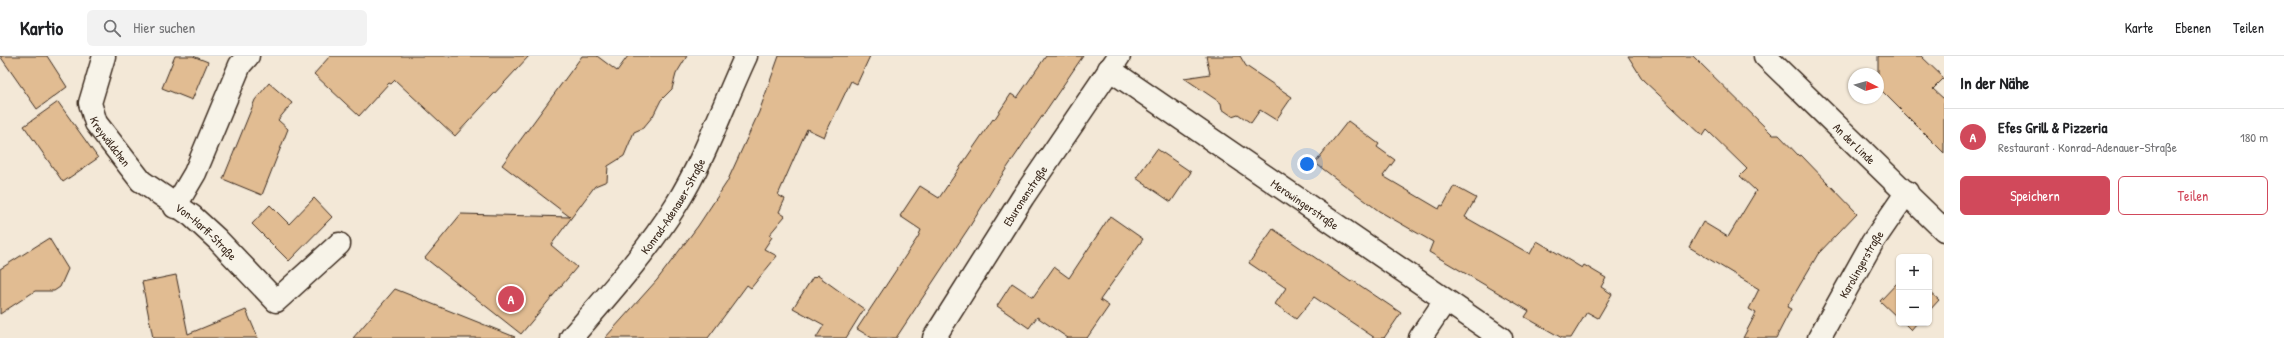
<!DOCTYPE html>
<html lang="de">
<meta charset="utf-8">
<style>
:root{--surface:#fff;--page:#f2f2f2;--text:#202124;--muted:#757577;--line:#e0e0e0;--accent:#d1495b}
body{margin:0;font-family:"Patrick Hand",sans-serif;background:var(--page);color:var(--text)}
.controls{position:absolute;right:12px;bottom:12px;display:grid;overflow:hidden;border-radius:6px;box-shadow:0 1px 3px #0004}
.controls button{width:36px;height:36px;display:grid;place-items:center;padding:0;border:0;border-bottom:1px solid var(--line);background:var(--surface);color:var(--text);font:20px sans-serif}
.compass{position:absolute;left:1848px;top:12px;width:36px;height:36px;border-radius:50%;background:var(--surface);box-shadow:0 1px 3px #0004;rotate:96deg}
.you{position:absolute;left:1307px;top:108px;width:14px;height:14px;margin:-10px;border:3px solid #fff;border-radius:50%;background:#1a73e8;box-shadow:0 0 0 6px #1a73e833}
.badge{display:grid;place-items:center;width:26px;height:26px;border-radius:50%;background:var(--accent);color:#fff;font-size:13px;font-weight:700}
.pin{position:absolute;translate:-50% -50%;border:2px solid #fff;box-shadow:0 1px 4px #0006}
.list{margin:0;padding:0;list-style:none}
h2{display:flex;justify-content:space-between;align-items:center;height:52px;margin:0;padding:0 16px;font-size:17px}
h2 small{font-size:13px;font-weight:400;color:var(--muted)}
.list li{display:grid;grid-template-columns:26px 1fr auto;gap:12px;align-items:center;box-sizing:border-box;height:56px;padding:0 16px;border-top:1px solid var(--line)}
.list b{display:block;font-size:15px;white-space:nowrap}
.list p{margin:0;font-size:13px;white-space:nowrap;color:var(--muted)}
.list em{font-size:13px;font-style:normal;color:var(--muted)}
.actions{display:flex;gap:8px;padding:12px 16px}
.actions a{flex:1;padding:9px 0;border:1px solid var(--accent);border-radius:6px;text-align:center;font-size:14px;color:var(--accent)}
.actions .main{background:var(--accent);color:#fff}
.icon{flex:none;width:22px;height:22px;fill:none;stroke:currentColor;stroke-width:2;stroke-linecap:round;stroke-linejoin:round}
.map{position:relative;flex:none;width:1944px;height:282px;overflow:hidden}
header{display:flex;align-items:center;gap:24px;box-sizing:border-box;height:56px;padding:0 20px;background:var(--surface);border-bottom:1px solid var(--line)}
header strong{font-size:19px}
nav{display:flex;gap:22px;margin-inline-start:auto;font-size:14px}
.search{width:280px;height:36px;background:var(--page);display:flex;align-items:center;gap:10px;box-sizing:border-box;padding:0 14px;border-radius:6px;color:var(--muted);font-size:15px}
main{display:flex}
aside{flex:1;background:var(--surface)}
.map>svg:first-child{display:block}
</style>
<header>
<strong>Kartio</strong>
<div class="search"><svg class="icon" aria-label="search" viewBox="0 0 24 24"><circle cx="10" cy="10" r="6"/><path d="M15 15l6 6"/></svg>Hier suchen</div>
<nav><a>Karte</a><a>Ebenen</a><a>Teilen</a></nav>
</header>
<main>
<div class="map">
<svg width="1944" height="282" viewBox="0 0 1944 282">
<rect width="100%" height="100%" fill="#f3e8d7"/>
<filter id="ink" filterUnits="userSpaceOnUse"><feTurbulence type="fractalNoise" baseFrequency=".025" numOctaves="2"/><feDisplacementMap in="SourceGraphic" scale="8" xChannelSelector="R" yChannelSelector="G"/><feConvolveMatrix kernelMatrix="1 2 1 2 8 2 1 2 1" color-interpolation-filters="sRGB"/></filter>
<g filter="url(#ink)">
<path fill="#e1bc92" stroke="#3b2a1e" d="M0 0H47L67 31 37 53Z
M175 0H193L208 6 192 44 162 32Z
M330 0H529L455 80 395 24 391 28 389 27 359 60 314 18Z
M582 0H597L617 15 628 0H687L676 18 672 33 661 44 653 60 643 72 634 76 624 100 608 110 607 125 595 130 551 189 577 211 521 278 425 202 461 158 570 161 502 109Z
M779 0H870L857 28 851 25 824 81 807 73 778 139 785 143 779 156 785 160 769 179 772 181 764 193 777 200 751 232 747 229 708 282H605L657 224 698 170 727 126 759 56Z
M1046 0H1083L994 131 970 170 896 282H872L857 273 918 181 921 174 900 160 920 130 939 142 993 63 994 64 1011 38 1017 42Z
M1206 0H1240L1246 10 1292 41 1276 64 1260 54 1251 67 1238 58 1232 60 1222 53 1221 47 1184 22 1210 18Z
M1628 0H1693L1773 79H1779L1799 100 1801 99 1857 157 1818 198 1787 251 1791 253 1776 282H1743L1756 257 1749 253 1759 233 1689 191 1703 166 1728 181 1756 135 1740 120 1747 113 1707 74 1703 80 1643 24Z
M1878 0H1921L1944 22 1933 33 1944 43V97L1878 31Z
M269 27 292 47 278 64 288 73 262 139 223 123 255 44Z
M58 46 98 102 63 126 24 70Z
M1348 65 1379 88 1377 91 1395 104 1383 120 1439 153 1441 149 1443 150 1454 130 1476 142 1465 161 1530 198 1537 185 1582 212 1584 209 1606 222 1601 231 1612 238 1598 262 1587 256 1571 282H1562L1525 261 1529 255 1429 196 1433 186 1379 155 1315 107Z
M1157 93 1191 116 1171 146 1136 122Z
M314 142 332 161 289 205 252 168 270 149 289 168Z
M1110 160 1143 183 1100 244 1109 250 1087 282H1068L1037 261 1029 272 997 250 1012 227 1033 241 1054 211 1069 222Z
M1273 173 1351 226 1352 224 1401 257 1384 282H1375L1314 241 1296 263 1275 248 1286 232 1249 207Z
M49 182 68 213 60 231 54 235H35L0 258V213Z
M176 219 188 278 246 254 258 282H153L142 226Z
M817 219 864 253 846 282H816L824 269 793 252 813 221 814 222Z
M1899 225V263L1880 245Z
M395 233 515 281 514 282H353Z
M1929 235 1939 244 1929 255Z
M1904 267H1917L1911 274Z"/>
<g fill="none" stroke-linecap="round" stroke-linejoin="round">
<defs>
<g id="minor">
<path id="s1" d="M104 0 90 47 96 67 141 125 192 160 217 183 276 245 339 188"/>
<path id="s2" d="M1109 13 1501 282"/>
<path d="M175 151 195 117 240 9 248 0"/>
<path id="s3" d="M934 282 1023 141 1119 0"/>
<path d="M1420 282 1445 245"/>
<path id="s4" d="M1819 282 1872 187 1907 136"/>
</g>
<g id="tertiary">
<path id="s5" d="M1765 0 1944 174"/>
<path id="s6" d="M571 282C608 239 646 197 676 149 705 103 723 49 746 0"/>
</g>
</defs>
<use href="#minor" stroke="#3b2a1e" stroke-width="25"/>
<use href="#tertiary" stroke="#3b2a1e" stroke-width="25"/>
<use href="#minor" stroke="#f7f3e8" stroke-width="22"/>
<use href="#tertiary" stroke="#f7f3e8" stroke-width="22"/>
</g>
</g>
<g text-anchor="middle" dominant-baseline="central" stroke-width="3" stroke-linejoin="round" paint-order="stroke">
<g font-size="12" fill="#3b2a1e" stroke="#f7f3e8">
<text stroke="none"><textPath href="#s1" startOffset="93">Kreywäldchen</textPath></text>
<text stroke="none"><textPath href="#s5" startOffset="125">An der Linde</textPath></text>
<text stroke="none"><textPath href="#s3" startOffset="169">Eburonenstraße</textPath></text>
<text stroke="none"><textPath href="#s2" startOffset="238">Merowingerstraße</textPath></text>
<text stroke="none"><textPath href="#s6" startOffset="167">Konrad-Adenauer-Straße</textPath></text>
<text stroke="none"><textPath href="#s1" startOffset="226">Von-Harff-Straße</textPath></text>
<text stroke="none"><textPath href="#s4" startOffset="85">Karolingerstraße</textPath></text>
</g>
</g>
</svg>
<div class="controls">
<button>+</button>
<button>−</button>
</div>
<svg class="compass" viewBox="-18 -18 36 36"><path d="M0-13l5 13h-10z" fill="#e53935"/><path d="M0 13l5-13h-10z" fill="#757577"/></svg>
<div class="you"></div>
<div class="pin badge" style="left:511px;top:243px">A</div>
</div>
<aside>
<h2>In der Nähe<small></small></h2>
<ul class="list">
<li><span class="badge">A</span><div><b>Efes Grill &amp; Pizzeria</b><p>Restaurant · Konrad-Adenauer-Straße</p></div><em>180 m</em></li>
</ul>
<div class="actions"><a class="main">Speichern</a><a>Teilen</a></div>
</aside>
</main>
